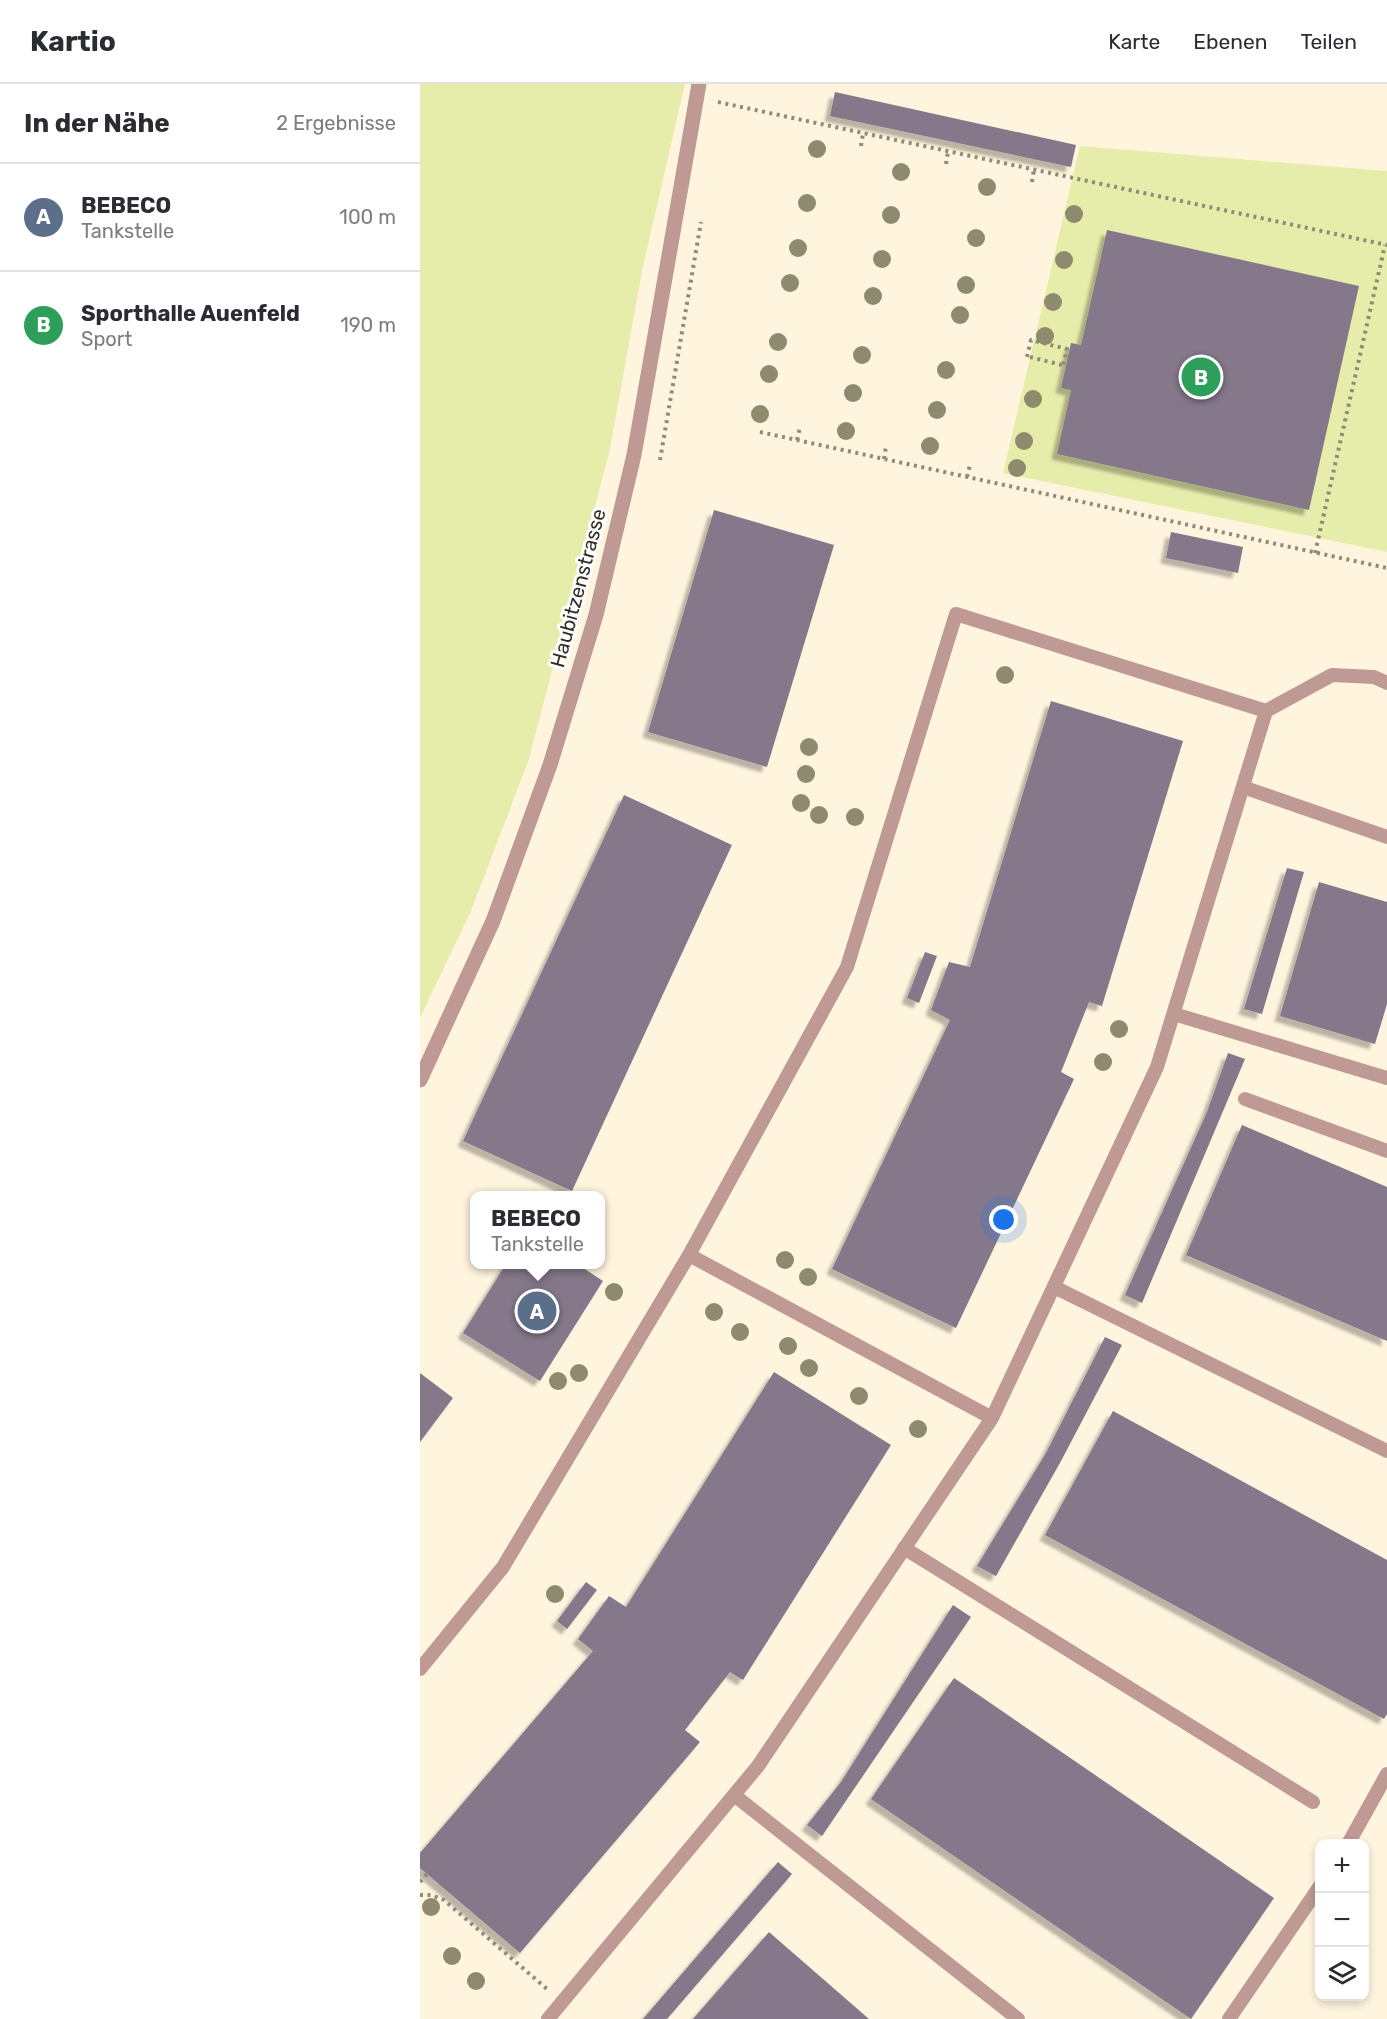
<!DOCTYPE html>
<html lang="de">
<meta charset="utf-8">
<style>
:root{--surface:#fff;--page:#f7f7f7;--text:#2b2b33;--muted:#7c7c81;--line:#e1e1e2;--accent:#608c1d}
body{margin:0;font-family:Rubik,sans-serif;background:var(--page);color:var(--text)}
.controls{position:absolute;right:18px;bottom:18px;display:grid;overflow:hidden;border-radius:12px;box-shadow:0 3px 9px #0003}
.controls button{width:54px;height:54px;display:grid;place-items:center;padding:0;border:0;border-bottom:2px solid var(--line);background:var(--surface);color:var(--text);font:30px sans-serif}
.you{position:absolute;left:584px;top:1136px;width:21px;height:21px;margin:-15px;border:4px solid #fff;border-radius:50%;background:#1a73e8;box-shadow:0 0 0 9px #1a73e833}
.badge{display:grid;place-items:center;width:39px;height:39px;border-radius:50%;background:var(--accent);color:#fff;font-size:20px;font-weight:700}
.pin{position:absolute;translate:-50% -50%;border:3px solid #fff;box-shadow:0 2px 6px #0006}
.popup{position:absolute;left:50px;top:1107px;width:135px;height:78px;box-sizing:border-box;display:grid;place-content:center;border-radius:12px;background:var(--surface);filter:drop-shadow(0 2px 4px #0005);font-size:20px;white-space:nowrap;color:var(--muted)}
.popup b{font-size:22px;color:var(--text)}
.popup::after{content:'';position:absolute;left:50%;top:100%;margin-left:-12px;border:12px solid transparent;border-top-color:var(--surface)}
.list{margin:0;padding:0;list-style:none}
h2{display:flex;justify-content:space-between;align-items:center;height:78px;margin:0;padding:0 24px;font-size:26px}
h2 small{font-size:20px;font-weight:400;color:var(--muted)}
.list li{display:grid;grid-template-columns:39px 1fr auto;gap:18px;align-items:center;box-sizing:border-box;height:108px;padding:0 24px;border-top:2px solid var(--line)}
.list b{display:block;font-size:22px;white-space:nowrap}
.list p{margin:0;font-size:20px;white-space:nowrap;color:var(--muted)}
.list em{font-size:20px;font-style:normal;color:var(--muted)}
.icon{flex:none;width:33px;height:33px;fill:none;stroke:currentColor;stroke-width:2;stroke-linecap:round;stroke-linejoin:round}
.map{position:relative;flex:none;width:967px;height:1935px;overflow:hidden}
header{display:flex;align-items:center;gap:36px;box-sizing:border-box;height:84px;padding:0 30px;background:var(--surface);border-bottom:2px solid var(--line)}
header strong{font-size:28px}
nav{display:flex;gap:33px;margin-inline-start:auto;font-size:21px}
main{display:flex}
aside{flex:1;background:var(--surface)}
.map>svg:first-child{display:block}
</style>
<header>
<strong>Kartio</strong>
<nav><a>Karte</a><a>Ebenen</a><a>Teilen</a></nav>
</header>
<main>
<aside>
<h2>In der Nähe<small>2 Ergebnisse</small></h2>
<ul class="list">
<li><span class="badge" style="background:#5c6f8a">A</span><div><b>BEBECO</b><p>Tankstelle</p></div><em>100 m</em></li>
<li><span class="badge" style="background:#2e9e5b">B</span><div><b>Sporthalle Auenfeld</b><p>Sport</p></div><em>190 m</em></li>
</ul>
</aside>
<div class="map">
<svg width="967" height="1935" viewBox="0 0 967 1935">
<defs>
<filter id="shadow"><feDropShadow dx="-5.5" dy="5.5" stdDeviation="1.5" flood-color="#0004"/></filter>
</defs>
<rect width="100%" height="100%" fill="#fff4de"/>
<path fill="#e6edab" d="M0 0H265L222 187 190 365 109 675 51 827 0 934Z
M660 62 967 87V468L583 389Z"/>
<path fill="#84788a" filter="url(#shadow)" d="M415 8 656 61 651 83 410 32Z
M687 146 939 202 889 426 637 370 651 306 641 304 651 259 661 261Z
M294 426 414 461 347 683 228 648Z
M751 448 823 463 818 489 746 474Z
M631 617 763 657 682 922 669 918 641 988 654 995 536 1244 412 1185 530 936 511 926 529 878 550 883Z
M204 711 312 761 152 1107 43 1057Z
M867 784 884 788 842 930 824 925Z
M899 798 967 818V920L955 960 860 932Z
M505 868 517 872 499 919 487 914Z
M808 969 825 975 722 1219 705 1211 787 1028Z
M822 1041 967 1103V1257L766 1171Z
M86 1180H157L183 1197 120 1297 43 1249Z
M685 1253 702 1261 641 1377 576 1492 557 1482 626 1369Z
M354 1288 471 1361 323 1596 310 1588 265 1646 280 1658 100 1869 0 1784V1769L173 1567 158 1555 189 1512 206 1523Z
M0 1289 33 1314 0 1358Z
M693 1327 967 1476V1630L964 1635 625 1451Z
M166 1498 177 1506 147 1545 137 1537Z
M533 1521 551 1533 402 1752 387 1741 421 1698Z
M534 1594 854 1814 771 1935 451 1715Z
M358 1778 372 1790 247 1935H223Z
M349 1848 449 1935H273Z"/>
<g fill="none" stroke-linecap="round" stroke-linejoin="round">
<path stroke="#91897a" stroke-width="4" stroke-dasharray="3 4.5" stroke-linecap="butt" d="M298 18 967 161
M441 62 443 49
M526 80 528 67
M612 98 614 85
M607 273 611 256 647 265 643 281
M610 273 646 282
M340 348 967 484
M377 356 380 343
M464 375 466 362
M240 376 281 138
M547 393 550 381
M895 469 965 161
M0 1798 7 1790
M0 1811H11L24 1816 127 1905"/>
<path stroke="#bf9993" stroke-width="14" d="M846 627 912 591 954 593 967 599
M823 703 967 753
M754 930 967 994
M825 1015 967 1067
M269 1171 572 1334
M634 1203 967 1367
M484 1464 893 1718
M0 1585 83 1483 269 1171 427 883 536 530 846 627 737 983 572 1334 338 1682 128 1935
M314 1711 598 1935
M928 1760 967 1690
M809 1935 900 1802"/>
<path stroke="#bf9993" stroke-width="15" d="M0 996 73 837 130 681 176 531 214 371 279 0"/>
</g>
<g fill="#8e8a6d">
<circle cx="397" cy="65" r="9"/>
<circle cx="481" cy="88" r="9"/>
<circle cx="567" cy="103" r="9"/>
<circle cx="387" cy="119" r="9"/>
<circle cx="654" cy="130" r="9"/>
<circle cx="471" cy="131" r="9"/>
<circle cx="556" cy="154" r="9"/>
<circle cx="378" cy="164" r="9"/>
<circle cx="462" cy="175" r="9"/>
<circle cx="644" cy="176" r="9"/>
<circle cx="370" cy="199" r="9"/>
<circle cx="546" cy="201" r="9"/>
<circle cx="453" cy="212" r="9"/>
<circle cx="633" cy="218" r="9"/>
<circle cx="540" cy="231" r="9"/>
<circle cx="625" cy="252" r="9"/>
<circle cx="358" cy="258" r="9"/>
<circle cx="442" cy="271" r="9"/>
<circle cx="526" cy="286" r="9"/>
<circle cx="349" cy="290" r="9"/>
<circle cx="433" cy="309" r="9"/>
<circle cx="613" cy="315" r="9"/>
<circle cx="517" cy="326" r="9"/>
<circle cx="340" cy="330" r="9"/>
<circle cx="426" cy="347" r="9"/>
<circle cx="604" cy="357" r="9"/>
<circle cx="510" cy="362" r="9"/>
<circle cx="597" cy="384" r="9"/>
<circle cx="585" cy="591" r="9"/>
<circle cx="389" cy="663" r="9"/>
<circle cx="386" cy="690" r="9"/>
<circle cx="381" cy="719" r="9"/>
<circle cx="399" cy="731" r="9"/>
<circle cx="435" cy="733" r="9"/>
<circle cx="699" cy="945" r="9"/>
<circle cx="683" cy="978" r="9"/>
<circle cx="365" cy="1176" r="9"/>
<circle cx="388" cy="1193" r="9"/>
<circle cx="194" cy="1208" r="9"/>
<circle cx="294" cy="1228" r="9"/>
<circle cx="320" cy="1248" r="9"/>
<circle cx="368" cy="1262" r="9"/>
<circle cx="389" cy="1284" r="9"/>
<circle cx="159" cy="1289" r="9"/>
<circle cx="138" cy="1297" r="9"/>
<circle cx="439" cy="1312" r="9"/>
<circle cx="498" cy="1345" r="9"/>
<circle cx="135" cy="1510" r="9"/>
<circle cx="11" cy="1823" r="9"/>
<circle cx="32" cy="1872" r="9"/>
<circle cx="56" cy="1897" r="9"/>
</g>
<g text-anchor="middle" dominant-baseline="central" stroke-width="6" stroke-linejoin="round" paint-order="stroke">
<g font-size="20" fill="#322e25" stroke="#fff">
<text transform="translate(158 504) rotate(-75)">Haubitzenstrasse</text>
</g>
</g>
</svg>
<div class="controls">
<button>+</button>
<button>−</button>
<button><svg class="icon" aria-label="layers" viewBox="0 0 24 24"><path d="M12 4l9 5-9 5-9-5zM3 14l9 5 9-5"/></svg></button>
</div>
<div class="you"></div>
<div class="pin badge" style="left:117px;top:1227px;background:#5c6f8a">A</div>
<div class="popup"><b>BEBECO</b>Tankstelle</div>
<div class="pin badge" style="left:781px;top:293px;background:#2e9e5b">B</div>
</div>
</main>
